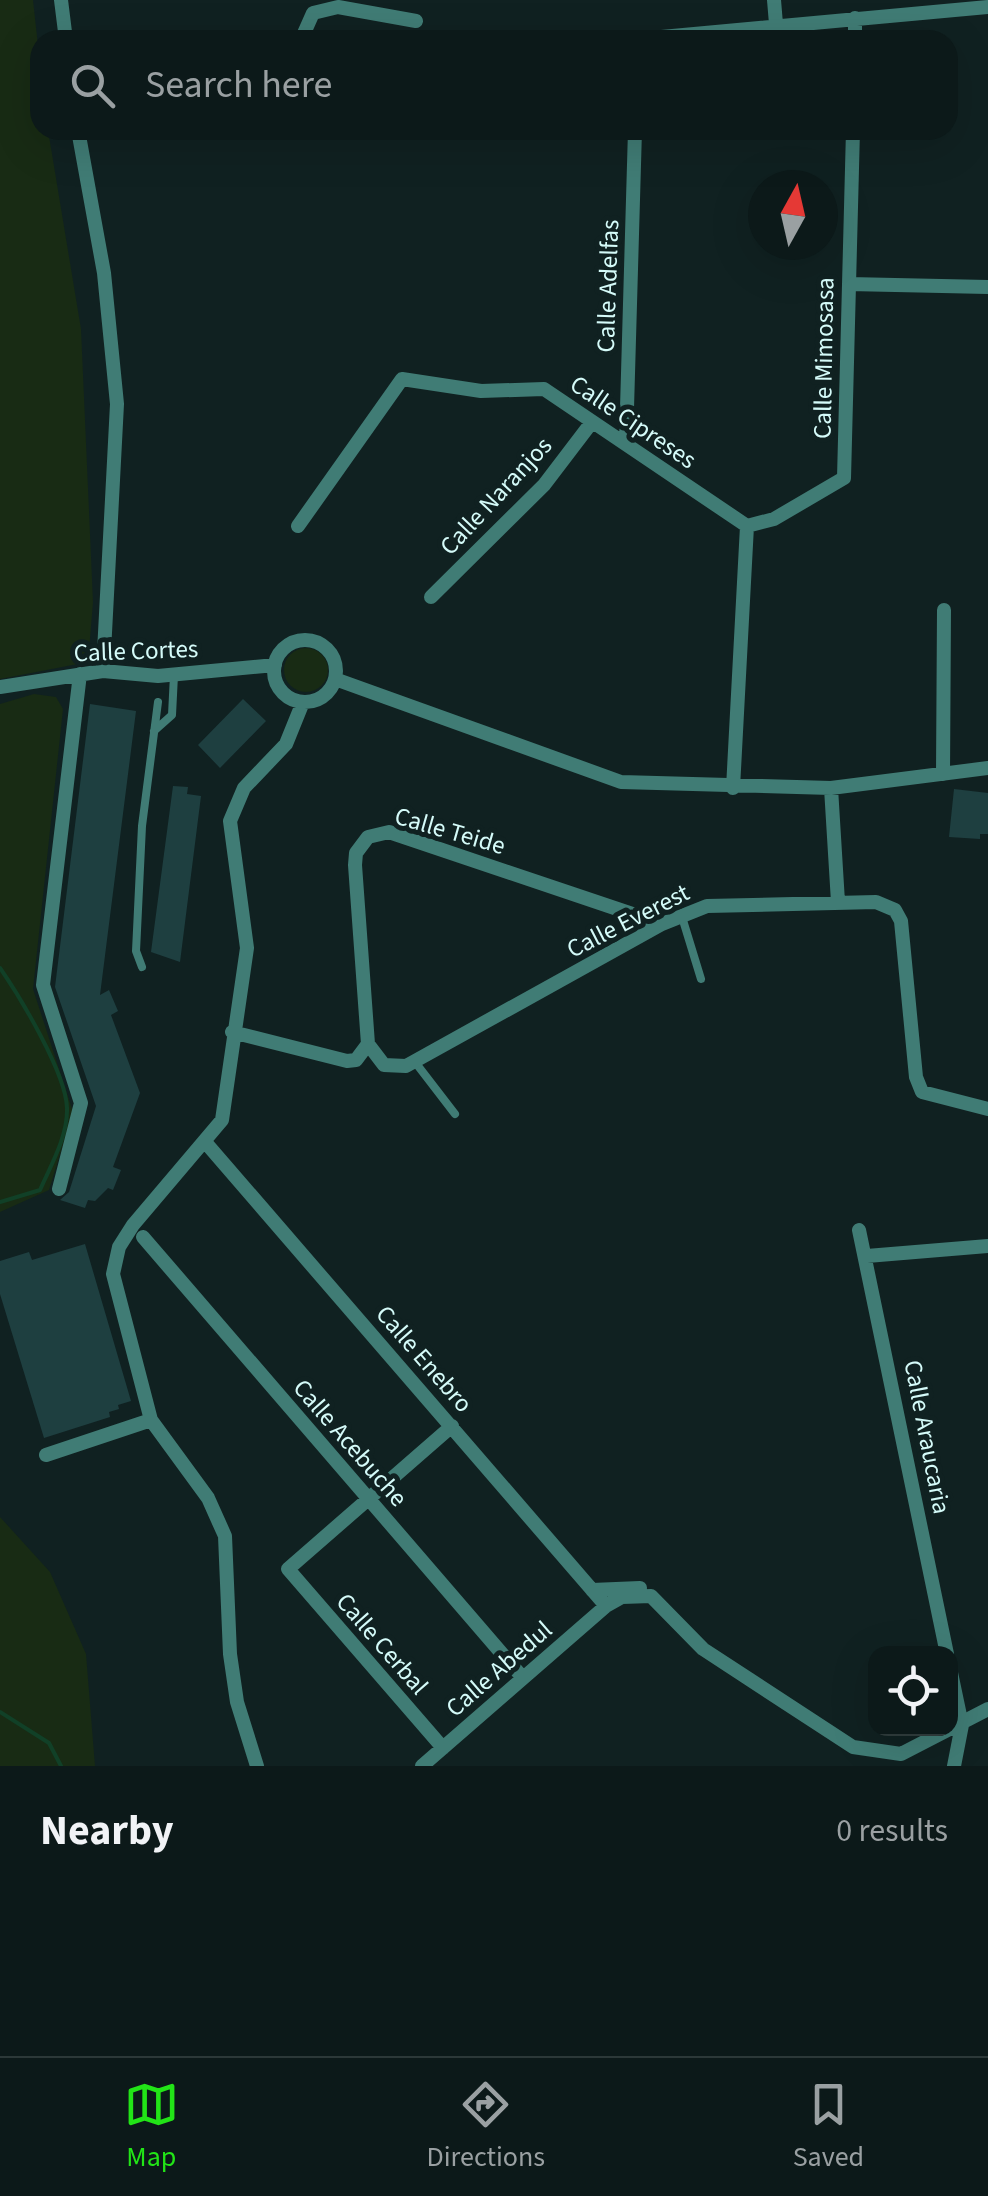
<!DOCTYPE html>
<style>
:root{--surface:#0c1919;--page:#1a2626;--text:#f1f3f6;--muted:#9aa0a2;--line:#2c3838;--accent:#22e417}
body{margin:0;font-family:"Source Sans 3",sans-serif;background:var(--page);color:var(--text)}
.controls{position:absolute;right:30px;bottom:30px;display:grid;overflow:hidden;border-radius:20px;box-shadow:0 10px 40px #0002}
.controls button{width:90px;height:90px;display:grid;place-items:center;padding:0;border:0;border-bottom:2px solid var(--line);background:var(--surface);color:var(--text);font:50px sans-serif}
.compass{position:absolute;left:748px;top:170px;width:90px;height:90px;border-radius:50%;background:var(--surface);box-shadow:0 10px 40px #0002;rotate:8deg}
.list{margin:0;padding:0;list-style:none}
h2{display:flex;justify-content:space-between;align-items:center;height:130px;margin:0;padding:0 40px;font-size:42px}
h2 small{font-size:32px;font-weight:400;color:var(--muted)}
.icon{flex:none;width:55px;height:55px;fill:none;stroke:currentColor;stroke-width:2;stroke-linecap:round;stroke-linejoin:round}
.map{position:relative;flex:none;width:988px;height:1766px;overflow:hidden}
.search{position:absolute;background:var(--surface);box-shadow:0 10px 40px #0002;left:30px;right:30px;top:30px;height:110px;display:flex;align-items:center;gap:25px;box-sizing:border-box;padding:0 35px;border-radius:30px;color:var(--muted);font-size:38px}
.sheet{height:290px;background:var(--surface)}
nav{display:flex;justify-content:space-around;align-items:center;box-sizing:border-box;height:140px;border-top:2px solid var(--line);background:var(--surface);font-size:28px;color:var(--muted)}
nav a{display:grid;justify-items:center;gap:5px}
nav .on{color:var(--accent)}
.map>svg:first-child{display:block}
</style>
<div class="map">
<svg width="988" height="1766" viewBox="0 0 988 1766">
<rect width="100%" height="100%" fill="#102121"/>
<path fill="#182b14" d="M0 0H33L40 64V130H48L81 329 93 602 88 662 0 679Z
M284 670a22 22 0 1 1 44 0a22 22 0 1 1-44 0Z
M34 694 56 697 63 709 33 989 73 1112 49 1190 0 1212V704Z
M0 1517 50 1572 86 1654 95 1766H0Z"/>
<g fill="none" stroke-linecap="round" stroke-linejoin="round">
<path stroke="#114027" stroke-width="4" d="M0 968C20 997 66 1073 67 1108 68 1136 51 1165 40 1190L0 1202
M0 1712 49 1743 61 1766"/>
</g>
<path fill="#1e3f40" d="M243 699 266 721 220 768 198 745Z
M90 704 136 711 100 995 109 990 118 1011 111 1015 140 1093 113 1167 121 1170 113 1190 108 1188 95 1201 88 1200 85 1208 60 1200 69 1192 96 1106 55 987Z
M173 786 188 787 187 794 201 796 180 962 151 952Z
M954 789 988 793V834H980V839L949 837Z
M85 1244 131 1401 118 1405 119 1409 109 1412 110 1417 44 1438 0 1294V1261L29 1252 32 1260Z"/>
<g fill="none" stroke-linecap="round" stroke-linejoin="round">
<path stroke="#407c75" stroke-width="8" d="M154 731 172 715 174 675
M682 917 701 979
M142 967 136 951 142 826 158 702
M415 1062 455 1114"/>
<path stroke="#407c75" stroke-width="14" d="M61 0 66 40
M774 0 776 24
M301 40 313 13 338 7 416 21
M629 40 988 7
M855 40V18
M78 130 104 273 117 404 103 671
M849 284 988 287
M626 443 635 130
M298 526 402 379 481 391 544 389 747 526 733 788
M747 526 774 519 844 478 853 130
M431 597 544 485 592 422
M274 671a31 31 0 1 1 62 0a31 31 0 1 1-62 0Z
M335 679 621 782 831 788 988 768
M0 687 103 671 158 676 275 665
M943 774 944 610
M831 788 838 902
M662 924 389 832 368 837 356 853 355 865 368 1044 384 1065 406 1066 662 924 707 906 876 902 895 910 901 921 916 1077 922 1092 988 1109
M232 1032 347 1061 356 1060 368 1044
M206 1143 606 1606
M59 1189 81 1103 43 985 80 674
M859 1230 947 1654
M143 1237 523 1678
M867 1256 988 1246
M46 1455 151 1420
M592 1590 640 1588
M950 1668 962 1725 954 1766
M443 1748 288 1569 452 1426
M257 1766 237 1702 230 1654 225 1536 208 1498 151 1420 113 1274 119 1247 133 1225 222 1120 247 948 230 821 244 788 286 744 303 702
M422 1766 606 1606 622 1597 651 1596 703 1649 853 1747 901 1754 988 1709"/>
</g>
<g text-anchor="middle" dominant-baseline="central" stroke-width="10" stroke-linejoin="round" paint-order="stroke">
<g font-size="25" fill="#d5fbf9" stroke="#102121">
<text transform="translate(608 286) rotate(-88)">Calle Adelfas</text>
<text transform="translate(824 358) rotate(-89)">Calle Mimosasa</text>
<text transform="translate(633 422) rotate(34)">Calle Cipreses</text>
<text transform="translate(496 496) rotate(-47)">Calle Naranjos</text>
<text transform="translate(136 651) rotate(-2)">Calle Cortes</text>
<text transform="translate(450 831) rotate(16)">Calle Teide</text>
<text transform="translate(628 921) rotate(-27)">Calle Everest</text>
<text transform="translate(424 1359) rotate(49)">Calle Enebro</text>
<text transform="translate(927 1437) rotate(79)">Calle Araucaria</text>
<text transform="translate(350 1443) rotate(49)">Calle Acebuche</text>
<text transform="translate(382 1644) rotate(49)">Calle Cerbal</text>
<text transform="translate(499 1669) rotate(-41)">Calle Abedul</text>
</g>
</g>
</svg>
<div class="controls">
<button><svg class="icon" aria-label="locate" viewBox="0 0 24 24"><circle cx="12" cy="12" r="6"/><path d="M12 2v4M12 18v4M2 12h4M18 12h4"/></svg></button>
</div>
<svg class="compass" viewBox="-18 -18 36 36"><path d="M0-13l5 13h-10z" fill="#e53935"/><path d="M0 13l5-13h-10z" fill="#9aa0a2"/></svg>
<div class="search"><svg class="icon" aria-label="search" viewBox="0 0 24 24"><circle cx="10" cy="10" r="6"/><path d="M15 15l6 6"/></svg>Search here</div>
</div>
<section class="sheet">
<h2>Nearby<small>0 results</small></h2>
<ul class="list">
</ul>
</section>
<nav>
<a class="on"><svg class="icon" aria-label="map" viewBox="0 0 24 24"><path d="M3 6l6-2 6 2 6-2v14l-6 2-6-2-6 2zM9 4v14M15 6v14"/></svg>Map</a>
<a><svg class="icon" aria-label="directions" viewBox="0 0 24 24"><path d="M12 3l9 9-9 9-9-9zM9 14v-3h6M13 9l2 2-2 2"/></svg>Directions</a>
<a><svg class="icon" aria-label="saved" viewBox="0 0 24 24"><path d="M7 4h10v16l-5-4-5 4z"/></svg>Saved</a>
</nav>
